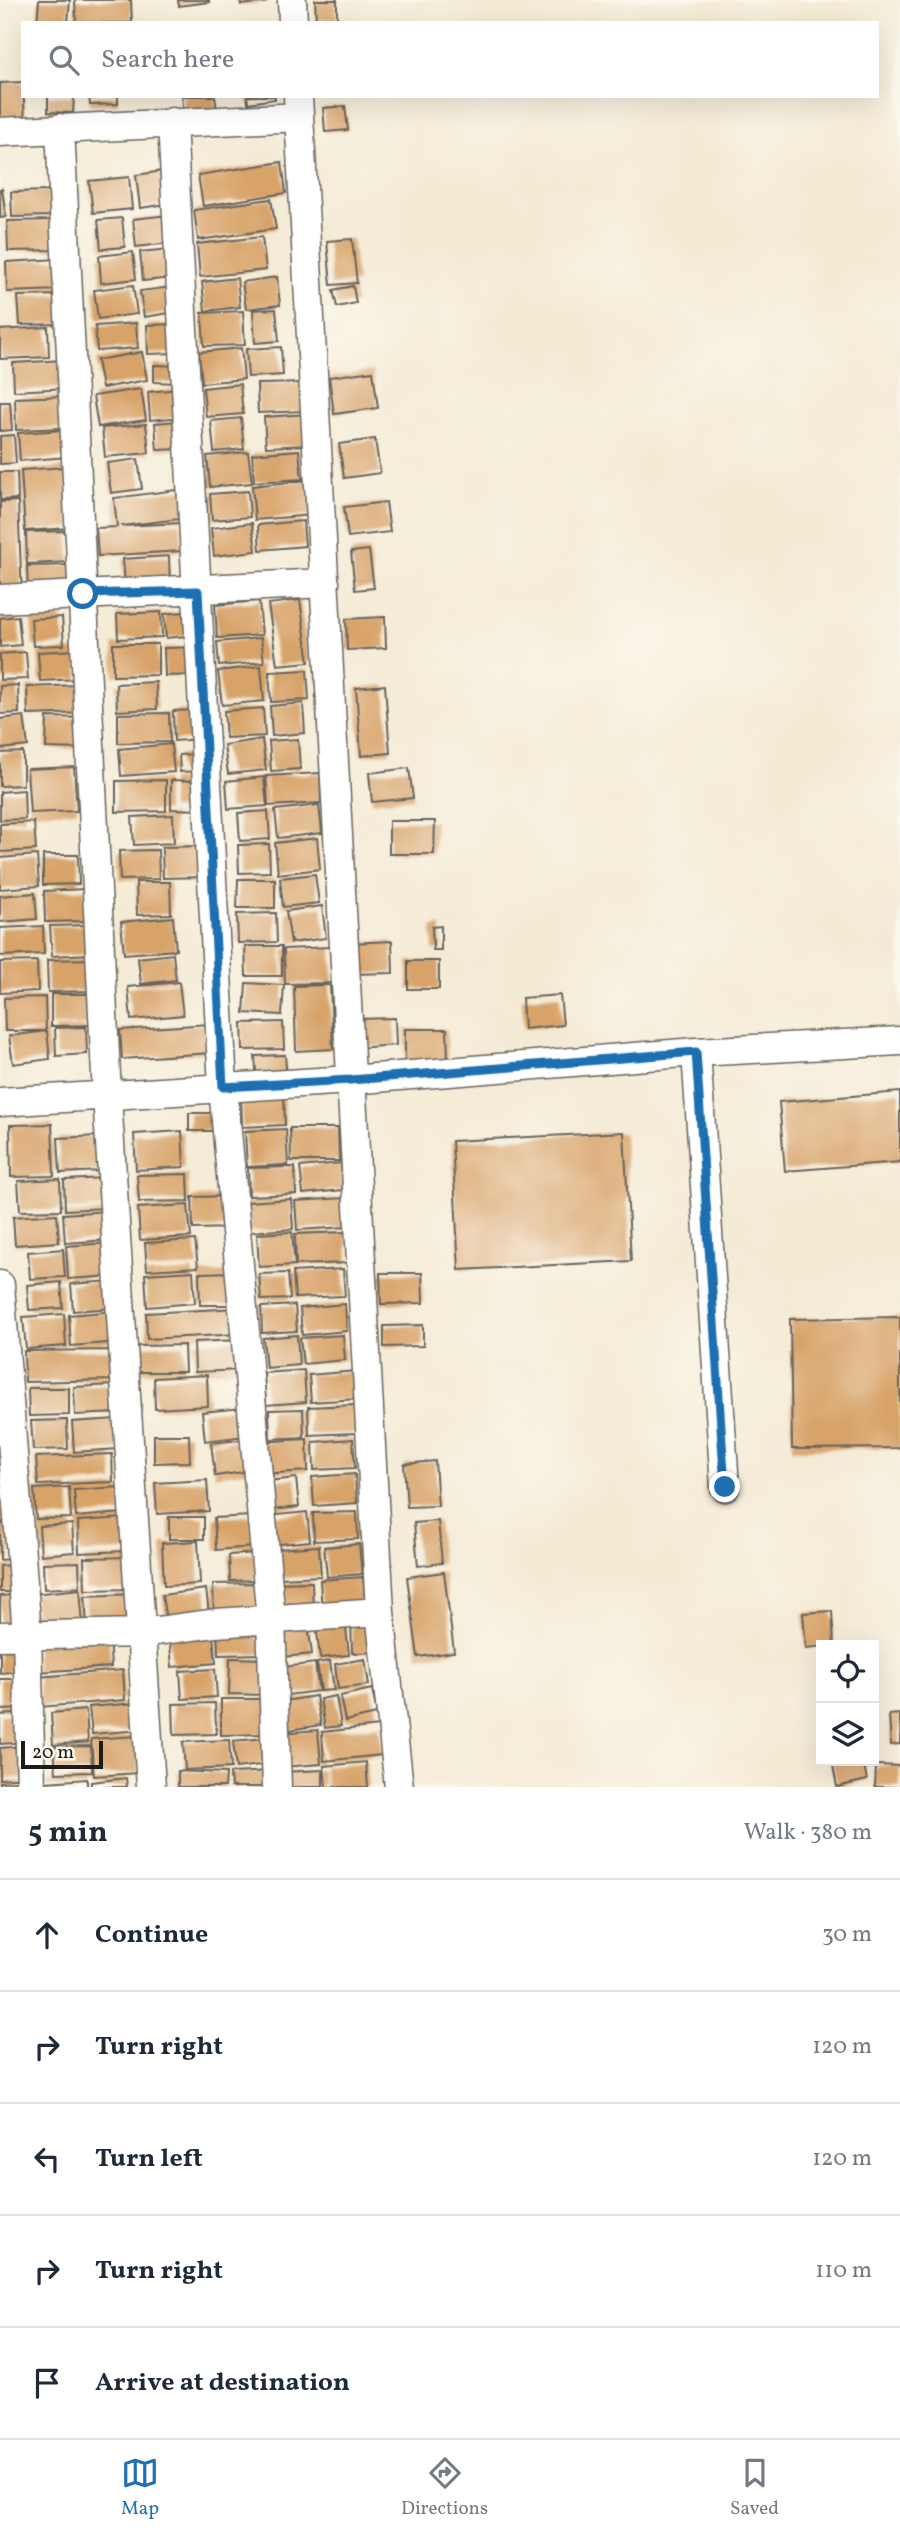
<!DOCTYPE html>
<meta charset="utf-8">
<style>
:root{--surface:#fff;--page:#f6f6f7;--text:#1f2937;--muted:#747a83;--line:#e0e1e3;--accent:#1f6fb2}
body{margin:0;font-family:Vollkorn,serif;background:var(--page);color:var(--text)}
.controls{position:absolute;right:21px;bottom:21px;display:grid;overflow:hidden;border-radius:0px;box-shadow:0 7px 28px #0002}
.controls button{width:63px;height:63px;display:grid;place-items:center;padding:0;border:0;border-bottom:2px solid var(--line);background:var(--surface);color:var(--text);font:35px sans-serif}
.scale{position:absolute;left:21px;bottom:18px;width:82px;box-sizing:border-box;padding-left:7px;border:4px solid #1c1c1c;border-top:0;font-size:19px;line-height:24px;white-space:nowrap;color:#1c1c1c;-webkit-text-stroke:5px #fbf7ec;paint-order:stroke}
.stop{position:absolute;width:21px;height:21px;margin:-16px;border:5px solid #1f6fb2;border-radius:50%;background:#fff}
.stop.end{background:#1f6fb2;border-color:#fff;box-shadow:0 2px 7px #0008}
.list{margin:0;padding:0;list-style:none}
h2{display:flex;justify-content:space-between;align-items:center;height:91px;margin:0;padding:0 28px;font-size:30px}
h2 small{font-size:23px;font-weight:400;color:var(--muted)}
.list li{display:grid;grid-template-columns:46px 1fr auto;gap:21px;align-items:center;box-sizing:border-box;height:112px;padding:0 28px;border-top:2px solid var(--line)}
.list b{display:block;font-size:26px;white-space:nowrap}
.list em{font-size:23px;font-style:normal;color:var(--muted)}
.icon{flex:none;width:38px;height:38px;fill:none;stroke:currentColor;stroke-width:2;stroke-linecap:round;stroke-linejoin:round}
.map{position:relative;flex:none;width:900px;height:1787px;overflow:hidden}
.search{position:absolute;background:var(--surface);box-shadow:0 7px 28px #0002;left:21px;right:21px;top:21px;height:77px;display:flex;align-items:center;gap:18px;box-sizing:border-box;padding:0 24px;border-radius:0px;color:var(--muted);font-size:26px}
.sheet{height:651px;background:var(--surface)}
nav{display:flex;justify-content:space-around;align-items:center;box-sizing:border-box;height:98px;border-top:2px solid var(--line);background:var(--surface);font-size:19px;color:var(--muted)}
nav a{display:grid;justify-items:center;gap:4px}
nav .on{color:var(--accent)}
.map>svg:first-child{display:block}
</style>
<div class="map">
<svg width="900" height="1787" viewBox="0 0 900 1787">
<rect width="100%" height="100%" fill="#fbf7ec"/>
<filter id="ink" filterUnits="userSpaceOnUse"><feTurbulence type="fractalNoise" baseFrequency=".0143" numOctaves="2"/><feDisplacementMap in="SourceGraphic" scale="14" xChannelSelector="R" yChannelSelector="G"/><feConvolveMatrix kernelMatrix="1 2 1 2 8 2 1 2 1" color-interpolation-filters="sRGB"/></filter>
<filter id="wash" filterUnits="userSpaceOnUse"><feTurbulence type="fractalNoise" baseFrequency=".00686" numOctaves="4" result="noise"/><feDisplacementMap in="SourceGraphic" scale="28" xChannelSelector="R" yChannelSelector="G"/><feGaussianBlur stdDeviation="1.57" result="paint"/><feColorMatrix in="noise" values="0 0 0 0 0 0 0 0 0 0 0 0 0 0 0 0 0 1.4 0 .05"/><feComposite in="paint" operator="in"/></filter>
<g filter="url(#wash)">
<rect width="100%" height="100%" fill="#f4ebd5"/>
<g id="blocks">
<path fill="#d8a369" d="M39 0H70L68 23H37Z
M75 0H131L132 23H76Z
M178 0H209V2L179 6Z
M240 0H267V2L241 5Z
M315 0H337V20H316Z
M23 82 25 122H0V83Z
M48 96H74L73 113 48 112Z
M89 96H118V104L90 105Z
M182 96H215L217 110 184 115Z
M247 96H275V99L248 103Z
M345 106 348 130 325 132 323 108Z
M282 162 286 193 203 206 198 175Z
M163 171 168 204 140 208 136 175Z
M129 177 132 209 93 213 89 181Z
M0 189H2L6 217 0 218Z
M51 191 52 216 12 217 11 192Z
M271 199 276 229 198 240 194 210Z
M168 215 170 243 136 247 133 219Z
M122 218 125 247 101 249 98 220Z
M57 220 58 250 8 251 7 221Z
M262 237 266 270 200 277 197 244Z
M352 239 357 283 331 285 327 241Z
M170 249 173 278 143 281 140 252Z
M133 252 136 279 101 283 99 256Z
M59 259 60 290 7 292 6 262Z
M277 277 280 305 246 309 242 282Z
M237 278 240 307 205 311 202 282Z
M133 285 137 314 98 319 94 290Z
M353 286 356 303 337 307 333 290Z
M172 287 176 312 144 317 140 291Z
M61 295 62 324 20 325 18 296Z
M276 309 279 341 255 343 253 310Z
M243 311 245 345 204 346 202 313Z
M136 323 138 348 97 351 95 326Z
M174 324 175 353 148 354 147 325Z
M48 327 49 357 0 359V330Z
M281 347 283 375 248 377 246 349Z
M241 348 244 379 202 383 199 352Z
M142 352 147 380 102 388 97 360Z
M65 360 67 388 14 391 13 363Z
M154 365 178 366 177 383 154 382Z
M373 371 378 408 334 414 329 377Z
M304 383 305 411 258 413 257 384Z
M240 384 243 414 206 417 203 388Z
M141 389 146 420 98 427 93 396Z
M179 389 182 417 150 420 148 392Z
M66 396V428L16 430 15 398Z
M0 402H10L12 430 0 431Z
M308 414 309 445 266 447 264 417Z
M241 418 244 449 214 452 211 421Z
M178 421 180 449 157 450 155 423Z
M146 424 149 453 105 457 102 428Z
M65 430 67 457 20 461 18 433Z
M14 435 16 463 0 464V436Z
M375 439 380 473 344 478 339 444Z
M299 450 302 479 254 482 252 454Z
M248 452 252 483 210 487 207 456Z
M138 459 142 489 111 493 107 463Z
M67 467 71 528 25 531 21 470Z
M0 472H17L18 499 0 500Z
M308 480 312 515 255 520 252 486Z
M184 489 188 518 121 526 181 523 182 551 98 556 96 528 117 527 114 498Z
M248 491 250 517 212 520 210 494Z
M18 501 22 595 0 596V502Z
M386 502 390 532 348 537 344 507Z
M303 521 305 546 260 550 258 525Z
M252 523 256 551 214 556 211 528Z
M69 531 70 562 27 564 26 532Z
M369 550 374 588 355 590 351 552Z
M169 556 170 585 125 587 123 559Z
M73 565 74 594 28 595 27 566Z
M300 600 309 662 277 665 268 604Z
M259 601 262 635 217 638 215 605Z
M195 611 197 635 166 638 164 614Z
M161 612 162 637 118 639 117 614Z
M18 616 21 645 0 647V618Z
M62 617 64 645 33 646 31 619Z
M385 617 386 648 347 650 346 619Z
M261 638 264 662 219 666 217 642Z
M113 644H158V675L113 676Z
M196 647V675L165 676 164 648Z
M77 650 79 679 40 681 38 652Z
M26 652 28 679 0 680V654Z
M261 666 264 701 222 705 218 671Z
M307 670 309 700 271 702 269 672Z
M156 682 157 709 117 711 116 684Z
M18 685 19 713 0 714V686Z
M80 685 82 713 28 715 27 687Z
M385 685 390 753 361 756 356 688Z
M303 703 305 733 272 736 270 706Z
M263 708 265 736 226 738 224 711Z
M200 710 201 739 174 741 173 711Z
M169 713 170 742 118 743V714Z
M24 716 28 746 0 749V719Z
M47 717 83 718V749L46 748Z
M262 739 266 770 228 774 224 745Z
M298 739 300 769 271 771 269 741Z
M171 744 174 772 121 776 119 749Z
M23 752V785L0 786V753Z
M200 754 201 771 180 772 179 755Z
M74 767 77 811 30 813 27 769Z
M409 768 413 798 372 802 369 773Z
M320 773 321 803 268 806 266 776Z
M264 777 267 806 228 809 226 781Z
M166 780V811L116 812V781Z
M171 780 202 781 201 810 171 809Z
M24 790 25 819 0 820V792Z
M319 805 322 833 278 838 275 810Z
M268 811 270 839 240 841 238 813Z
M173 815 174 843 134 845 132 817Z
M389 821H435L434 854H389Z
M34 822 36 850 0 852V824Z
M317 838 320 869 278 874 275 843Z
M269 844 270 872 239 873 238 845Z
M207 846 208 877 163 878 162 847Z
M158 850 159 879 120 880 119 851Z
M37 855 39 886 0 889V858Z
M43 855H78L79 884 43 885Z
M315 874 319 903 283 907 280 878Z
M238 879H275V908H237Z
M136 882H170L171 914 137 915Z
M85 889 87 921 45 922 44 891Z
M35 893 37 919 0 922V896Z
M322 906 326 938 291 943 286 911Z
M276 913 277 942 238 943 237 914Z
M173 917 176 950 124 954 121 922Z
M90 925 91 954 52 956 50 926Z
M43 926 44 954 0 956V928Z
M441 926V950H433L432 927Z
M392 941 393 973 351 974 350 943Z
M245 946H282V976H246Z
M332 947 333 983 285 984 284 949Z
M173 954 176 980 141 984 138 958Z
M95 959 96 991 48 992 47 960Z
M37 961 38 991 0 993V962Z
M408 961H439V989H408Z
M179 982 183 1015 131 1020 128 987Z
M246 983 284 985 282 1015 244 1013Z
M330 985 333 1049 296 1051 294 986Z
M51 994H97V1025L51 1026Z
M560 995 563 1025 524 1029 522 998Z
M45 997 46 1031H5L4 998Z
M395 1018 396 1045 356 1048 355 1019Z
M283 1022 284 1049 243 1050 242 1023Z
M209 1024 211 1053 122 1059 120 1030Z
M86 1027 87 1054 56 1056 55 1028Z
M405 1029H447L448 1060 405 1061Z
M47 1031 50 1059 13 1064 9 1036Z
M285 1055 287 1080 257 1082 255 1056Z
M900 1092V1162L785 1171 779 1102Z
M284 1096 285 1125 242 1127 241 1098Z
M189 1113H224V1131H189Z
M52 1124 54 1176 11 1177 10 1125Z
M290 1128H338L339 1161H291Z
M286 1129 288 1165 247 1167 245 1131Z
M182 1131 184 1167 136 1170 134 1134Z
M624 1132 631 1261 459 1270 452 1141Z
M100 1136 102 1171 60 1173 58 1138Z
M341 1163 343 1190 303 1194 300 1167Z
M295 1167 296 1194 249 1196 248 1168Z
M188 1174 189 1201 139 1202 137 1175Z
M106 1178 107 1208 65 1210 64 1180Z
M60 1179 61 1210 20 1211 18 1181Z
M231 1196 232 1228 193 1229 192 1197Z
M345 1198 347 1227 297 1230 295 1201Z
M291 1199 293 1229 250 1232 248 1202Z
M188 1205 191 1237 140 1240 138 1208Z
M109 1211 111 1240 65 1243 63 1214Z
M57 1214 59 1242 15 1245 13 1217Z
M292 1232 295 1265 259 1267 257 1234Z
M347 1232 348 1263 296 1265 295 1234Z
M195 1240 198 1267 147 1270 145 1243Z
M110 1243 112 1276 68 1279 66 1246Z
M63 1249 65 1277 30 1279 28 1252Z
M343 1269 345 1296 295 1298 293 1272Z
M193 1271 195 1303 147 1307 145 1274Z
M238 1272V1305H200L199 1273Z
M288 1273 290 1299 261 1300 259 1274Z
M380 1273H422L423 1303 381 1304Z
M112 1281 114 1308 73 1311 71 1284Z
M61 1282 63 1308 29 1310 27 1285Z
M345 1304 347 1331 302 1335 300 1308Z
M295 1305 297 1331 262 1333 261 1307Z
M239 1308 240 1334 147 1339 146 1313Z
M116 1311 119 1342 71 1346 69 1315Z
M64 1314 66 1346 26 1349 23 1317Z
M900 1317V1448L792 1449 790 1319Z
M423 1325V1346L384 1347V1326Z
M297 1335 299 1365 266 1368 263 1338Z
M343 1335 345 1360 303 1364 300 1338Z
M240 1340 242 1370 195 1372 194 1342Z
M184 1345 185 1372H137V1346Z
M114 1350 115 1380 25 1382 24 1351Z
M304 1370 306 1402 266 1405 264 1373Z
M357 1371 359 1399 311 1402 309 1375Z
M207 1375 208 1406 155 1409 154 1378Z
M116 1385 117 1413 75 1415 74 1387Z
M28 1388H69V1415L29 1416Z
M356 1405 357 1433 309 1435 308 1407Z
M243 1408 246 1436 205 1441 202 1412Z
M303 1409 304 1437 270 1439 269 1410Z
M116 1419 118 1449 74 1452 72 1422Z
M67 1420 68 1449 33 1450 31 1421Z
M154 1435H189L190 1462 154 1463Z
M247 1439 251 1471 215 1476 211 1443Z
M307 1439 308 1471 260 1474 258 1442Z
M353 1439 355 1468 314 1470 313 1442Z
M112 1454 113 1482 38 1485 36 1457Z
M435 1461 438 1506 407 1507 404 1464Z
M355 1474 357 1503 314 1506 312 1477Z
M296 1478 299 1507 271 1510 268 1481Z
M207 1480 209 1511 157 1514 155 1483Z
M69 1487 71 1518 36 1519 34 1489Z
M120 1487 122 1513 76 1517 74 1490Z
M0 1493H12L13 1522H0Z
M307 1512 310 1541 270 1545 267 1516Z
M357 1512 358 1539 314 1541 313 1513Z
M251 1516 253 1547 216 1550 214 1518Z
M169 1517H204V1539H169Z
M124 1518 126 1551 79 1553 78 1521Z
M438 1521 442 1563 418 1566 414 1523Z
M9 1523 11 1559 0 1560V1524Z
M72 1524 74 1552 41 1555 39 1526Z
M198 1541 200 1584 164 1586 162 1543Z
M359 1544 362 1574 327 1577 324 1547Z
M319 1546 321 1576 280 1578 278 1549Z
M255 1553 256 1580 230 1581 229 1555Z
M133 1557 134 1589 85 1590 84 1558Z
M79 1562 80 1587 44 1589 43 1563Z
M14 1565V1592H0V1566Z
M444 1572 454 1652 418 1657 407 1577Z
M363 1577 366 1610 322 1613 320 1580Z
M312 1582 313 1611 273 1613 272 1583Z
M260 1583 261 1618 214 1620 213 1584Z
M80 1589 83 1625 36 1629 33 1594Z
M206 1589 210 1622 167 1627 162 1595Z
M135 1594 137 1627 87 1629 85 1596Z
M13 1595 16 1628 0 1630V1596Z
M832 1611 834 1645 806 1648 803 1613Z
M375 1616 376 1652 352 1653 351 1617Z
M345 1620 349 1655 320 1658 316 1623Z
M265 1624V1654L218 1655 217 1625Z
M308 1625 312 1654 283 1657 279 1629Z
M212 1628 216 1663 172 1667 169 1632Z
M109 1635 111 1667 37 1672 35 1640Z
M20 1639 23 1671 0 1673V1640Z
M230 1658 268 1659 267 1695 229 1694Z
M365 1659 369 1685 338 1689 335 1664Z
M330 1661 334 1690 321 1691 317 1663Z
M315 1663 319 1691 288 1695 284 1667Z
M215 1669 217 1697 182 1699 180 1671Z
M123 1670 125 1700 40 1707 38 1677Z
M0 1679H27V1709L0 1710Z
M372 1689 377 1714 345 1721 340 1696Z
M316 1696 321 1725 289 1730 284 1701Z
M336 1696 341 1726 325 1728 320 1699Z
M221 1699H270V1734L221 1735Z
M138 1703 141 1730 92 1734 89 1707Z
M215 1703 216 1734 174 1735 173 1704Z
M86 1710 88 1742 53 1745 51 1713Z
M26 1713 27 1742 0 1744V1715Z
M900 1714V1744L891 1745 889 1715Z
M379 1726 382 1755 324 1761 322 1732Z
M318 1730 321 1764 282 1767 280 1733Z
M137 1736 139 1773 94 1776 91 1739Z
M266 1738 269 1764 236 1768 233 1741Z
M229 1740 231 1768 185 1770 183 1742Z
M26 1746 28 1777 0 1779V1748Z
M91 1746 92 1772 56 1773 54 1747Z
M832 1761H863L867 1780 837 1787Z
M366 1762 368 1787H326L324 1766Z
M876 1765 900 1766V1787H875Z
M323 1770V1787H283V1772Z
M178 1771 226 1773 225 1787H178Z
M273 1771 274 1787H231L230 1773Z
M126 1778 127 1787H91V1782Z
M87 1779V1787H47L46 1782Z
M21 1781 22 1787H0V1782Z"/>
</g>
</g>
<g filter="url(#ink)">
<use href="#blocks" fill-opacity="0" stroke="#68645d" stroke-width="2"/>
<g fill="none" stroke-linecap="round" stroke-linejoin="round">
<defs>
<path id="minor" d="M292 0 293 23
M298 96 380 1612 399 1787
M172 122 223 1087 271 1620 277 1787
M60 128 107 1096 151 1787
M0 132 299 117
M0 599 325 583
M696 1052 725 1487
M0 1102 350 1080 696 1052 900 1041
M0 1285 27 1634 31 1787
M0 1636 142 1633 216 1623 380 1612"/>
</defs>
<use href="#minor" stroke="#68645d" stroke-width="31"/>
<use href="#minor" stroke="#fff" stroke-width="28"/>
</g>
</g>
<g fill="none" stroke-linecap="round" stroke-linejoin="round" filter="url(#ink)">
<path stroke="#1f6fb2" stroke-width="9" d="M83 594 198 591 223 1087 350 1080 696 1052 725 1487"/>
</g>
</svg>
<div class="controls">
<button><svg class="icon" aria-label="locate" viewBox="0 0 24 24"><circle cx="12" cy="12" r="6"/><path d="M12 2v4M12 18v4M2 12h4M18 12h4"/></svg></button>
<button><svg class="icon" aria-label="layers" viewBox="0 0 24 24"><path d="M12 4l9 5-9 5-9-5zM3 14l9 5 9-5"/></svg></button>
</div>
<div class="scale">20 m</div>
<div class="stop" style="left:83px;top:594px"></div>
<div class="stop end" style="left:725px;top:1487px"></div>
<div class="search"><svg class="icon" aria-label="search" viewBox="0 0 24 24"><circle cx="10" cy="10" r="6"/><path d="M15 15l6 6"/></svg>Search here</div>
</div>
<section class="sheet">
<h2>5 min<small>Walk · 380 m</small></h2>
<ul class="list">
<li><svg class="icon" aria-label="ahead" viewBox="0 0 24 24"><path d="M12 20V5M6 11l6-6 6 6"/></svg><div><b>Continue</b></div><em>30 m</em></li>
<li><svg class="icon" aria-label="right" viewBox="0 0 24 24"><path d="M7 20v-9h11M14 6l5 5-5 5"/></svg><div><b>Turn right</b></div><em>120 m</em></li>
<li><svg class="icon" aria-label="left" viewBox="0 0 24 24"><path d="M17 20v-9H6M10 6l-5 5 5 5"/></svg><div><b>Turn left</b></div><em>120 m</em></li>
<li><svg class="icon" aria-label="right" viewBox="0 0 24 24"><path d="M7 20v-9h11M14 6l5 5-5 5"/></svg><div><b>Turn right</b></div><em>110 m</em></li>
<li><svg class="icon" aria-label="arrive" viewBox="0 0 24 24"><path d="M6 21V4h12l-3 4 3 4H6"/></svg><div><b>Arrive at destination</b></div></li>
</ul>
</section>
<nav>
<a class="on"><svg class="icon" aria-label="map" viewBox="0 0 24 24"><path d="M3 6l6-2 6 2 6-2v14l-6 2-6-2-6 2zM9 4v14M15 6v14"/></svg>Map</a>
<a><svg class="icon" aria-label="directions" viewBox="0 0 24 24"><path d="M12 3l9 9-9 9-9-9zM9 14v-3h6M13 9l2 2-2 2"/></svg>Directions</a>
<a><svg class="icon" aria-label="saved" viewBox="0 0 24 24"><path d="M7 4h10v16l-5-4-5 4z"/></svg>Saved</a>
</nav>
